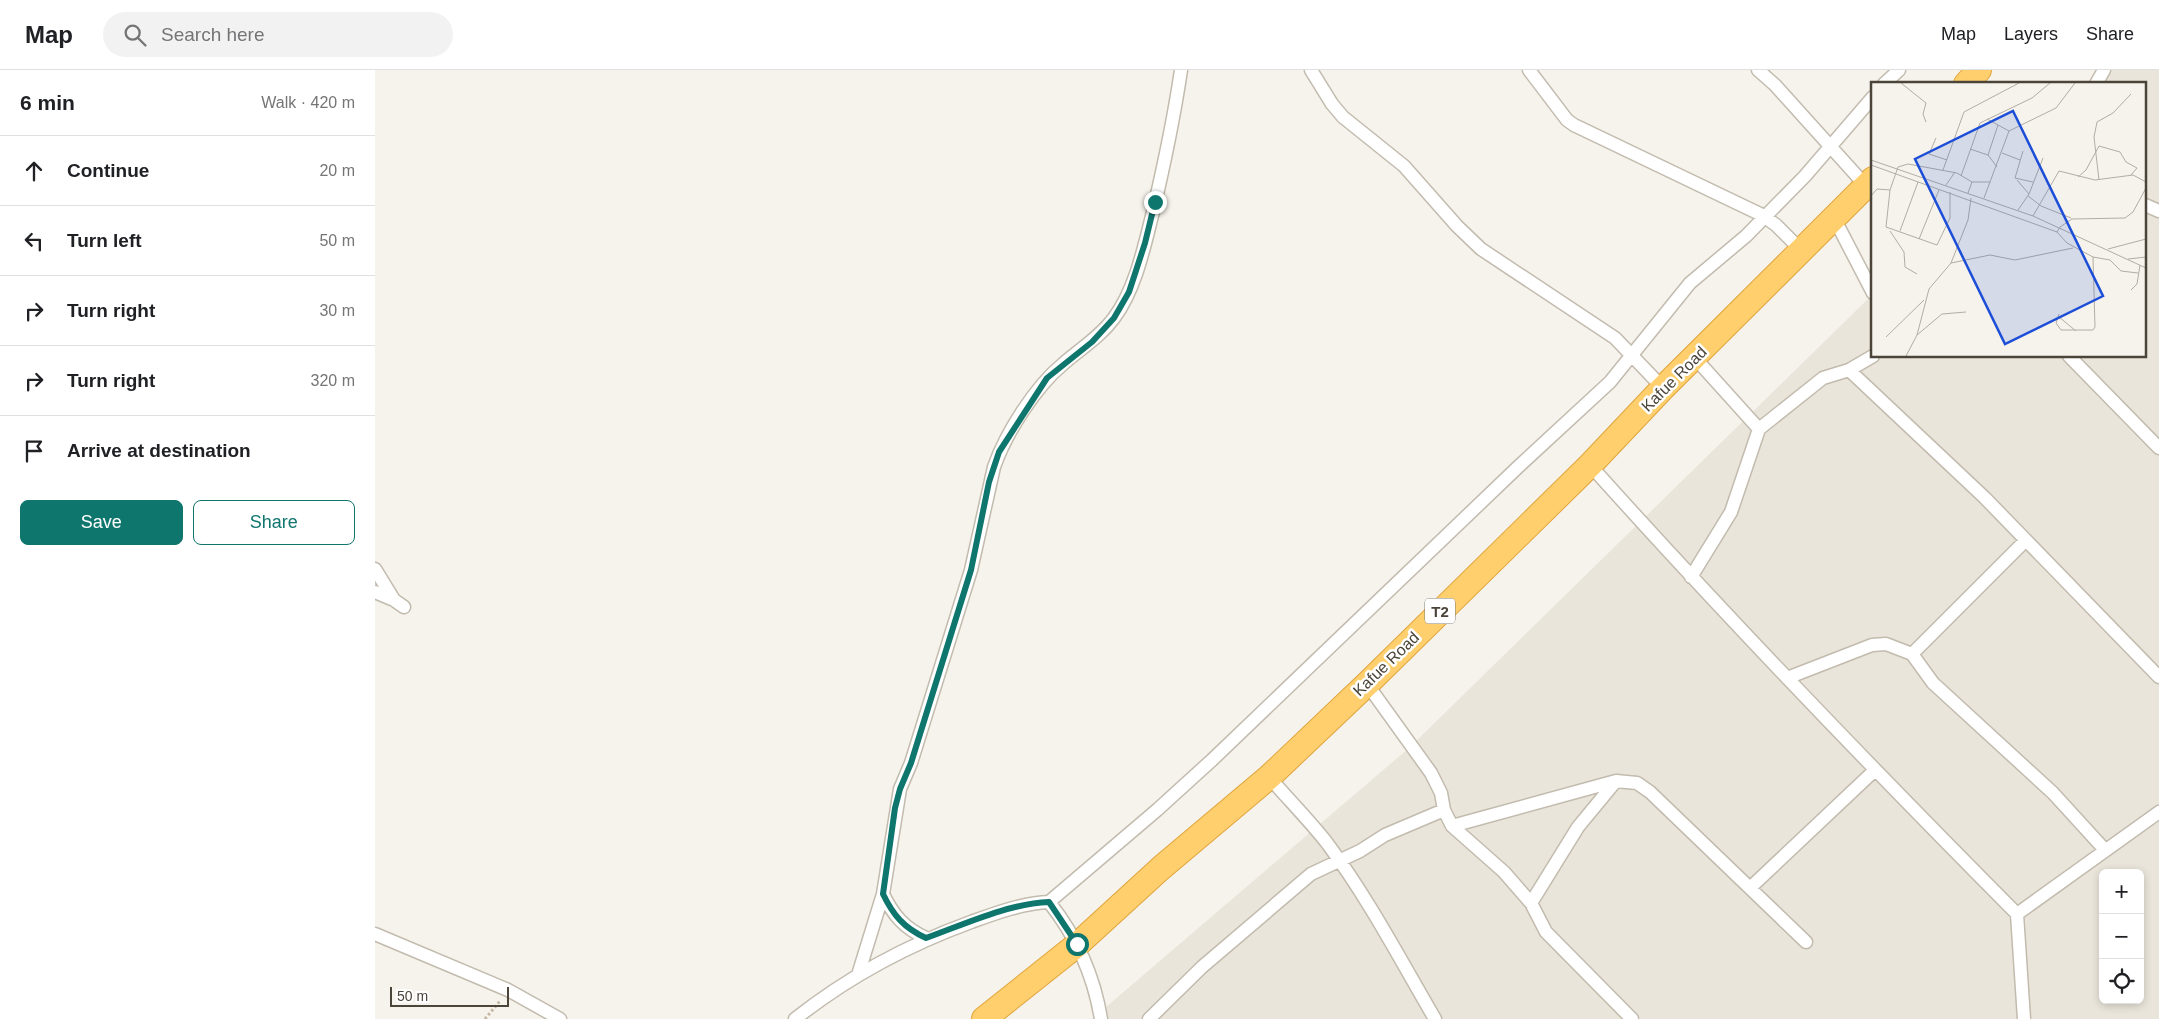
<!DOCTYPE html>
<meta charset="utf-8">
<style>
:root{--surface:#fff;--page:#f2f2f2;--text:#202124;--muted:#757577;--line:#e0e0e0;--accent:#0f766e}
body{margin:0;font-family:Arial,sans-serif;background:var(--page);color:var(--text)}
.controls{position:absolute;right:15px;bottom:15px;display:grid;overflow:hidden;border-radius:8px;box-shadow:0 2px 8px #0003}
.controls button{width:45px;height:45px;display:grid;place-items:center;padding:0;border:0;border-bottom:1px solid var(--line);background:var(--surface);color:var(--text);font:25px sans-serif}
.scale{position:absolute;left:15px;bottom:12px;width:119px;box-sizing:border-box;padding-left:5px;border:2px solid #4b4439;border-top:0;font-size:14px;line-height:18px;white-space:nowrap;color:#4b4439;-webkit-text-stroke:4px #fff;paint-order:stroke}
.stop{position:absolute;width:15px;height:15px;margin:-11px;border:4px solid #0f766e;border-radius:50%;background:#fff}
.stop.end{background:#0f766e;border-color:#fff;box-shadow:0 1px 5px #0008}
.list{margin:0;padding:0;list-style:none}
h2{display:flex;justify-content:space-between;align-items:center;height:65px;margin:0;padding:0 20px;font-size:21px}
h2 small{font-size:16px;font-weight:400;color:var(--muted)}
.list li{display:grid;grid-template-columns:32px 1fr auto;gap:15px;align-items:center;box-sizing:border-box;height:70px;padding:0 20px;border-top:1px solid var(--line)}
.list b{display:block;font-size:19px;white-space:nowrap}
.list em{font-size:16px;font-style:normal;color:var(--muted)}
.actions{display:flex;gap:10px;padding:15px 20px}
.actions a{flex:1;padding:11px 0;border:1px solid var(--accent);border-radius:8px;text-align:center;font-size:18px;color:var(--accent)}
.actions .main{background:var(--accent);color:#fff}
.icon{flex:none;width:28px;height:28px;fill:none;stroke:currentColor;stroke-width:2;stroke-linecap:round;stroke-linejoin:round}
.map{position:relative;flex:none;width:1784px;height:949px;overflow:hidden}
header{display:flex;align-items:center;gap:30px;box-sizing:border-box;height:70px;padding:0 25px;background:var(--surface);border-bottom:1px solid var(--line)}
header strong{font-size:24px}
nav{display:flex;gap:28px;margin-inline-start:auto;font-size:18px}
.search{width:350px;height:45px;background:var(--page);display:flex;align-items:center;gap:12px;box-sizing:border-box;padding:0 18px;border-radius:28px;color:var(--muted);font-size:19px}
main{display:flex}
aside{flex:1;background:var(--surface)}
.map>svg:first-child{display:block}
</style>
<header>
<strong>Map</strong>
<div class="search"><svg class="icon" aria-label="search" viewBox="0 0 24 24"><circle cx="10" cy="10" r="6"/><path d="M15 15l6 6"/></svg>Search here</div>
<nav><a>Map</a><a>Layers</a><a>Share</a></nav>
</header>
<main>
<aside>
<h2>6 min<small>Walk · 420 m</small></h2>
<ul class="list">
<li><svg class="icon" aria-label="ahead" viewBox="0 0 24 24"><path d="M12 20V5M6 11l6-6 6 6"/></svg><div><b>Continue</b></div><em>20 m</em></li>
<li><svg class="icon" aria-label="left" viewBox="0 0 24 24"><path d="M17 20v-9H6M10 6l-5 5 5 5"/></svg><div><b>Turn left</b></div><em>50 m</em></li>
<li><svg class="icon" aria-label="right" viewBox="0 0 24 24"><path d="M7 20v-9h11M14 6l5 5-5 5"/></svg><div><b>Turn right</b></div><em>30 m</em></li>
<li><svg class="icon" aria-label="right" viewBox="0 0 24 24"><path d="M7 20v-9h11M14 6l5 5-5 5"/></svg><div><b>Turn right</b></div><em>320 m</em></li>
<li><svg class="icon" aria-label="arrive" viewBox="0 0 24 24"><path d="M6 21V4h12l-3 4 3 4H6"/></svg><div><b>Arrive at destination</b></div></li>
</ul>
<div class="actions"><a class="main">Save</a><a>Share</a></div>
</aside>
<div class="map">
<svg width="1784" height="949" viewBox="0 0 1784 949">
<rect width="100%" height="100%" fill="#f6f3ec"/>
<path fill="#eae5da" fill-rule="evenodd" d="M1726 0H1784V949H717L1034 678 1498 224V286H1770V14H1712ZM1728 803H1765V930H1728Z"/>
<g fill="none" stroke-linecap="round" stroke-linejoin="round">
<defs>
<path id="street" d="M936 0 957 34 968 47 1029 96 1082 156 1106 179 1240 268 1288 318
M1154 0 1192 50 1199 55 1387 145 1401 155 1427 181
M1383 0 1400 15 1491 116
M1509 14 1524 0
M1721 14 1729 0
M1770 135 1784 141
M1459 148 1498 223
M1694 286 1784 378
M1320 288 1384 359 1448 308 1474 300 1498 286
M1474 300 1610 428 1784 607
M1215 395C1353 549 1496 697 1642 844L1649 949
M1651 470 1537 584 1558 613 1678 723 1730 780
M0 499 19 530 29 537
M1316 507 1356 442 1384 359
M0 522 19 530
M1412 608 1497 575 1511 574 1537 584
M992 614 1056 703 1066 723 1069 740 1077 756 1129 802 1156 833 1171 862 1257 949
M894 707C913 729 934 750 952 773 993 828 1025 889 1060 949
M1077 756 1241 711
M1376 817 1499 701
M508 824C518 845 529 858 551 868
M674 832 782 740 837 690 1143 397 1235 312 1315 213 1371 166 1430 106 1498 27
M1156 833 1203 757 1241 711 1262 713 1275 722 1431 872
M1642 844 1784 742
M0 864 133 920 185 949
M483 905 508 824 525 719 536 693 596 500 619 397C631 363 660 317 688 294 705 279 725 267 739 248 761 218 769 177 778 142 789 95 799 48 806 0
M420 949C473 907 533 875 596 852 621 843 648 833 674 832 701 866 719 906 726 949
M774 949 827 897 936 804 985 781 1010 765 1069 740"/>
<path id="highway" d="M1591 14 1604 0
M609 949 703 874 786 798 894 707 992 614 1215 395 1288 318 1498 109"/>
</defs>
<use href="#street" stroke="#c2bbae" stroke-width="15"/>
<use href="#highway" stroke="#e0a43c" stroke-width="26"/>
<path stroke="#c4b79f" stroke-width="3" stroke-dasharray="2.5 2.5" stroke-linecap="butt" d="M110 949 125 931"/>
<use href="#street" stroke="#fff" stroke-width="12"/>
<use href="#highway" stroke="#ffcf6e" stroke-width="24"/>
</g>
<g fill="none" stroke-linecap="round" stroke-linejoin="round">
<path stroke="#0f766e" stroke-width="6" d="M702 874 674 832C632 834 590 854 551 868 529 858 518 845 508 824L520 738 525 719 536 693 596 500 614 412 624 382 672 308 717 272 739 248 754 222 770 173 780 132"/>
</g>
<g text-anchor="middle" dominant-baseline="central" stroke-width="5" stroke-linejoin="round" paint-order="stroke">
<rect fill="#fff" stroke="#817c74" stroke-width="1" x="1050" y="528.5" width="30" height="25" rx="4"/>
<g font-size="15" font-weight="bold" fill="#4b4439">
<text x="1065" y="541">T2</text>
</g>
<g font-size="16" fill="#4b4439" stroke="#fff">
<text transform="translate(1299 309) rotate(-45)">Kafue Road</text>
<text transform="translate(1011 594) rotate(-44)">Kafue Road</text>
</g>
</g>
<g transform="translate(1496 12)">
<rect width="275" height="275" fill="#f6f3ec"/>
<path fill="none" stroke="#b2ada4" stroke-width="1" d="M30 1 55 21 52 32 55 40M116 37 138 49M65 56 58 72 76 78M99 67 117 73 127 43M152 69 144 96 162 100M131 71 149 78M117 73 126 85M0 78 162 134 275 186M0 83 186 150M72 88 93 30 148 1M90 94 109 41 161 16 179 1M207 95 215 88 228 64 249 70 255 80 266 86 260 93M146 98 158 112M228 98 223 55 226 40 242 31 260 12M101 100H119M75 103 84 90M19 108 15 145 66 163 79 136V110M0 114 6 107 19 108 27 85 37 82 86 91 101 100 97 111M157 114 170 124 200 136M113 116 138 49 185 26 204 1M147 128 158 112 172 76M162 134 188 89 224 98 262 93 275 100M19 149 33 170 34 185 46 192M29 149 47 100M48 157 68 108M237 167 275 157M222 175 239 178 250 189 267 191M257 177 275 175M80 181 97 138 100 116M260 208 266 202 269 183M188 232 185 241 190 248H222L224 245 222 175 196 161 186 150 189 145 201 137 254 136 262 130 275 106M188 235 205 249M46 253 71 232 95 230M15 255 53 218M35 274 46 253 58 207 80 181 119 173 144 178 202 166"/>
<path fill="#1d4ed8" fill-opacity="0.15" stroke="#1d4ed8" stroke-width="2.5" d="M142 29 232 214 134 262 44 77Z"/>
<rect width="275" height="275" fill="none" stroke="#4b4439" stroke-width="2.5"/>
</g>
</svg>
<div class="controls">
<button>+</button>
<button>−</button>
<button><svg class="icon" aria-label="locate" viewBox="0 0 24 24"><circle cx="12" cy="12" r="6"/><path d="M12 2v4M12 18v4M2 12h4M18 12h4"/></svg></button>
</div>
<div class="scale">50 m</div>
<div class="stop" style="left:702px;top:874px"></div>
<div class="stop end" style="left:780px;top:132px"></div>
</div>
</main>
